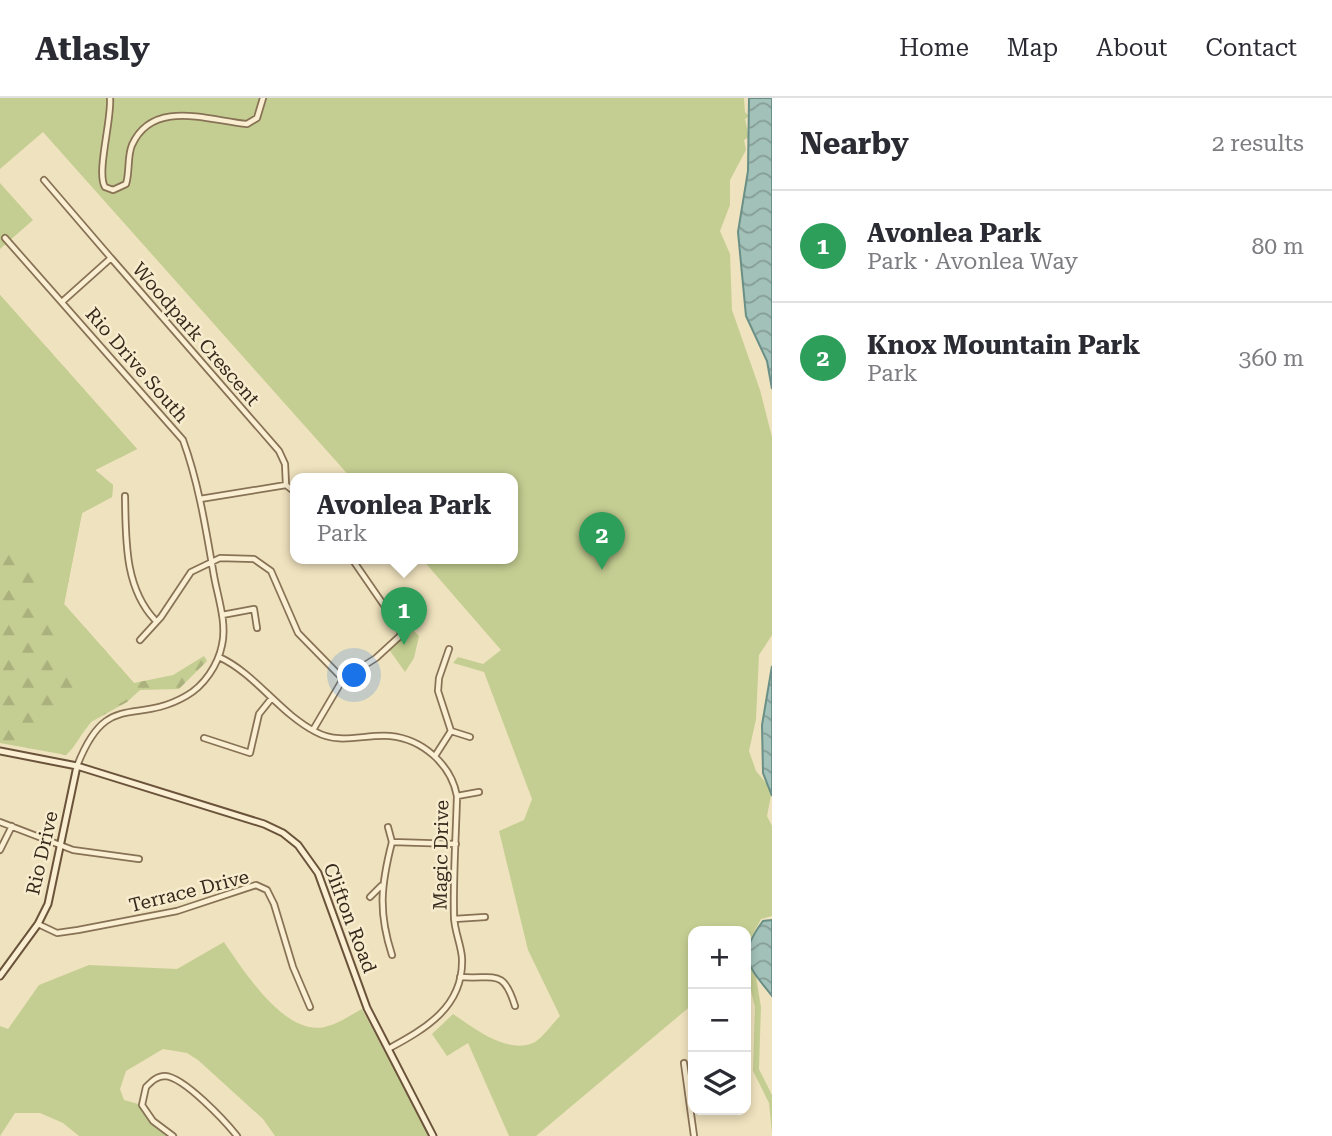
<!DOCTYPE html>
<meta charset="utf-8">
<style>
:root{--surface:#fff;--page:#f2f2f3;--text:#2b2b33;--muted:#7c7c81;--line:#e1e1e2;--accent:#0b8043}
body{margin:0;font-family:"Roboto Serif",serif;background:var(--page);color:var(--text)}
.controls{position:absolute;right:21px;bottom:21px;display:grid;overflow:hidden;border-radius:14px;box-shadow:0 4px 10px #0003}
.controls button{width:63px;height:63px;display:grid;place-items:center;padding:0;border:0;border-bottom:2px solid var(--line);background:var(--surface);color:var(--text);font:35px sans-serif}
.you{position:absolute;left:355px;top:578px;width:24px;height:24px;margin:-18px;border:5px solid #fff;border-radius:50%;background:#1a73e8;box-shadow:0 0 0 10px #1a73e833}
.badge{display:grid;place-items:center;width:46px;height:46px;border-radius:50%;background:var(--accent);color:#fff;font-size:23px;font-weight:700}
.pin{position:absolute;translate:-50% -58px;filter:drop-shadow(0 2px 4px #0008)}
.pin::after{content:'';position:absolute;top:37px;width:24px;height:21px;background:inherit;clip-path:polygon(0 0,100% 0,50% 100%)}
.popup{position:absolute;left:290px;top:375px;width:228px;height:91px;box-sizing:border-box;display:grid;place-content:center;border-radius:14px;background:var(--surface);filter:drop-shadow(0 2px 5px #0005);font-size:23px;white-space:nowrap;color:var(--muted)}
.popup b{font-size:26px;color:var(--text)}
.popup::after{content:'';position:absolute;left:50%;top:100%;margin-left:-14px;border:14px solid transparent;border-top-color:var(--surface)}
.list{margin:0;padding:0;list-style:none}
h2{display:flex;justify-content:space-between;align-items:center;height:91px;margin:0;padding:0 28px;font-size:30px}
h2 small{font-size:23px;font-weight:400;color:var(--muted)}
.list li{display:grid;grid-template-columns:46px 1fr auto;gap:21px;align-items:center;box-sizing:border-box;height:112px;padding:0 28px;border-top:2px solid var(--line)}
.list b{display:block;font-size:26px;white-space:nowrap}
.list p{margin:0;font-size:23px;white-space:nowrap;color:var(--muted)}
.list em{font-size:23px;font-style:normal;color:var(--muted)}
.icon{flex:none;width:38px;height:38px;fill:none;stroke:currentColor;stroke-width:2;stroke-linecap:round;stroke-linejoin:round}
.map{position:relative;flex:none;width:772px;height:1038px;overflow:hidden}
header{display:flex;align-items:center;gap:42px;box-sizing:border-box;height:98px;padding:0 35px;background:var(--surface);border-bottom:2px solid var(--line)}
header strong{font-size:33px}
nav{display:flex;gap:38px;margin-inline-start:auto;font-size:24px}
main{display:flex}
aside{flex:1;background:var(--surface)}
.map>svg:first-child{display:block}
</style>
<header>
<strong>Atlasly</strong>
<nav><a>Home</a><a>Map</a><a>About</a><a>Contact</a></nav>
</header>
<main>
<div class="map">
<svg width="772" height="1038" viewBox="0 0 772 1038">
<defs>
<pattern id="forest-firs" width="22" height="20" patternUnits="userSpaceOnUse" patternTransform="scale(1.75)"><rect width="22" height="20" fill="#c5ce92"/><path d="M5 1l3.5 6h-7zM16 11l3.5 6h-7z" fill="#aab17d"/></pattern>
<pattern id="water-waves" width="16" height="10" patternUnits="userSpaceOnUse" patternTransform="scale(1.75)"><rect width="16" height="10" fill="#a2c1b8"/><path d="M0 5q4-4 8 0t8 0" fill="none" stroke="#859d95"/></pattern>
</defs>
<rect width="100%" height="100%" fill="#efe2be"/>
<path fill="url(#forest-firs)" d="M0 197 137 351 95 372 113 387 112 399 82 415 64 506 134 585 173 577 204 558 207 563 179 591 140 592 127 604 91 624 66 657 0 645Z"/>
<path fill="#c5ce92" d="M0 0H744L745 14 749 18 745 21 749 39 744 42 746 52 730 82V107L720 133 730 156 732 212 760 292 772 339V537L759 557 756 621 749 653 756 673 772 692 767 718 772 728V818L761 821 750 842 761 909 759 971 772 997V1035L769 1005 753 973 755 909 746 873V833H693V906L536 1038H509L468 945 447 958 432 936 453 916C474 930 506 956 533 945 542 941 552 926 560 918L528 852 499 733 524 722 532 701 484 574 453 565 458 559 483 566 501 552 422 461H512V381H352L43 34 0 71Z
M0 85 33 122 0 151Z
M0 197 137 351 95 372 113 387 112 399 82 415 64 506 140 592C126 605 108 609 93 622 82 632 77 648 66 657L28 642 88 589 52 548 66 536 28 494 42 481 0 434Z
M399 518 419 538 414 560 405 574 388 550 402 537Z
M224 844C243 872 287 942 328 928 340 925 352 916 362 911L429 1038H275L263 1021 198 962 187 955 163 951 126 973 120 991 124 1002 142 1007 153 1024 172 1038H79L63 1025 40 1015H15L0 1038V928L8 931 39 887 89 867 177 871Z"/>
<path fill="url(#water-waves)" stroke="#698f86" stroke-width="2" d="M749 0H772V291L767 263 746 218 738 134 748 73Z
M772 568V698L763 675 762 627Z
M772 822V898C748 867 736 859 763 823Z"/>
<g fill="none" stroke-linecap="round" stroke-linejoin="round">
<defs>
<path id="street" d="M110 0C112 21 96 75 105 89L113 92 126 86C130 73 127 59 132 47 153 0 210 23 247 26L257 20 263 0
M44 82 111 160
M5 140 183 342C199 386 206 432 214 478 218 500 227 525 222 547 218 567 204 588 186 598 134 628 107 591 77 668
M63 203 111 160 279 353 285 366 286 387
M125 398C126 441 124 489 155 522
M200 401 286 387 296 395
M222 517 254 511 257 530
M140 542 161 519 191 474 220 460 254 461 271 473 298 535 343 581
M219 559C256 576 279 615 316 634 340 647 364 636 390 638 422 641 451 666 457 698 456 738 453 778 454 818 454 832 461 846 462 860 464 909 425 931 388 951
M313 632 343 581 376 560 400 538 401 532 352 461
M451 633 470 639
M204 640 250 655 259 616 271 601
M435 658 451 633 438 593 439 580 449 551
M457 698 479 694
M0 724 73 752 139 761
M388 729 392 744
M0 752 12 728
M370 799 381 788
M454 821 485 819
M38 826 57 835 78 832 177 813 256 787 267 792 274 806 293 869 310 909
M392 857C378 814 381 787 392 744L456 746
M460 879C494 882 503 869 515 908
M684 965 694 1038
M173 1038 153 1023 142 1007 146 989C152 983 157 978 165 978 184 979 225 1023 237 1038"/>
<path id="secondary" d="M0 653 77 668 264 726 283 735 298 747 318 775 367 910 433 1038
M0 878 38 826 48 806 77 668"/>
</defs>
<use href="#street" stroke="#887256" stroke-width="8"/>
<use href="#secondary" stroke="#6a533a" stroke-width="9"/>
<use href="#street" stroke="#faefd2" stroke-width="4.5"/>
<use href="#secondary" stroke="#faefd2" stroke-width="5"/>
</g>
<g text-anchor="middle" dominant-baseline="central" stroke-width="5" stroke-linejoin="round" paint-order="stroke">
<g font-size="19" fill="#37291c" stroke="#f7ecce">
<text transform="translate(196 236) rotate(49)">Woodpark Crescent</text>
<text transform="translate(137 267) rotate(49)">Rio Drive South</text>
<text transform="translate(42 755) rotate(-77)">Rio Drive</text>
<text transform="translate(441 757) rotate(-89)">Magic Drive</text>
<text transform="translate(189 793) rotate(-14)">Terrace Drive</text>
<text transform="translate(350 820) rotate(69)">Clifton Road</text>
</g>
</g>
</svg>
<div class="controls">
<button>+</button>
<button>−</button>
<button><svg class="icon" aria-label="layers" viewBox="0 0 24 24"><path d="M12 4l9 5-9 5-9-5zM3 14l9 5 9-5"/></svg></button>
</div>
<div class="you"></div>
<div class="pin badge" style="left:404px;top:547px;background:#2e9e5b">1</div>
<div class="popup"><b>Avonlea Park</b>Park</div>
<div class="pin badge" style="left:602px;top:472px;background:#2e9e5b">2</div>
</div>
<aside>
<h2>Nearby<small>2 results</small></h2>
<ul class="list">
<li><span class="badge" style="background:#2e9e5b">1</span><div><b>Avonlea Park</b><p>Park · Avonlea Way</p></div><em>80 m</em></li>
<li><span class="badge" style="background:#2e9e5b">2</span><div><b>Knox Mountain Park</b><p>Park</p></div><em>360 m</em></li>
</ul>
</aside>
</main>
